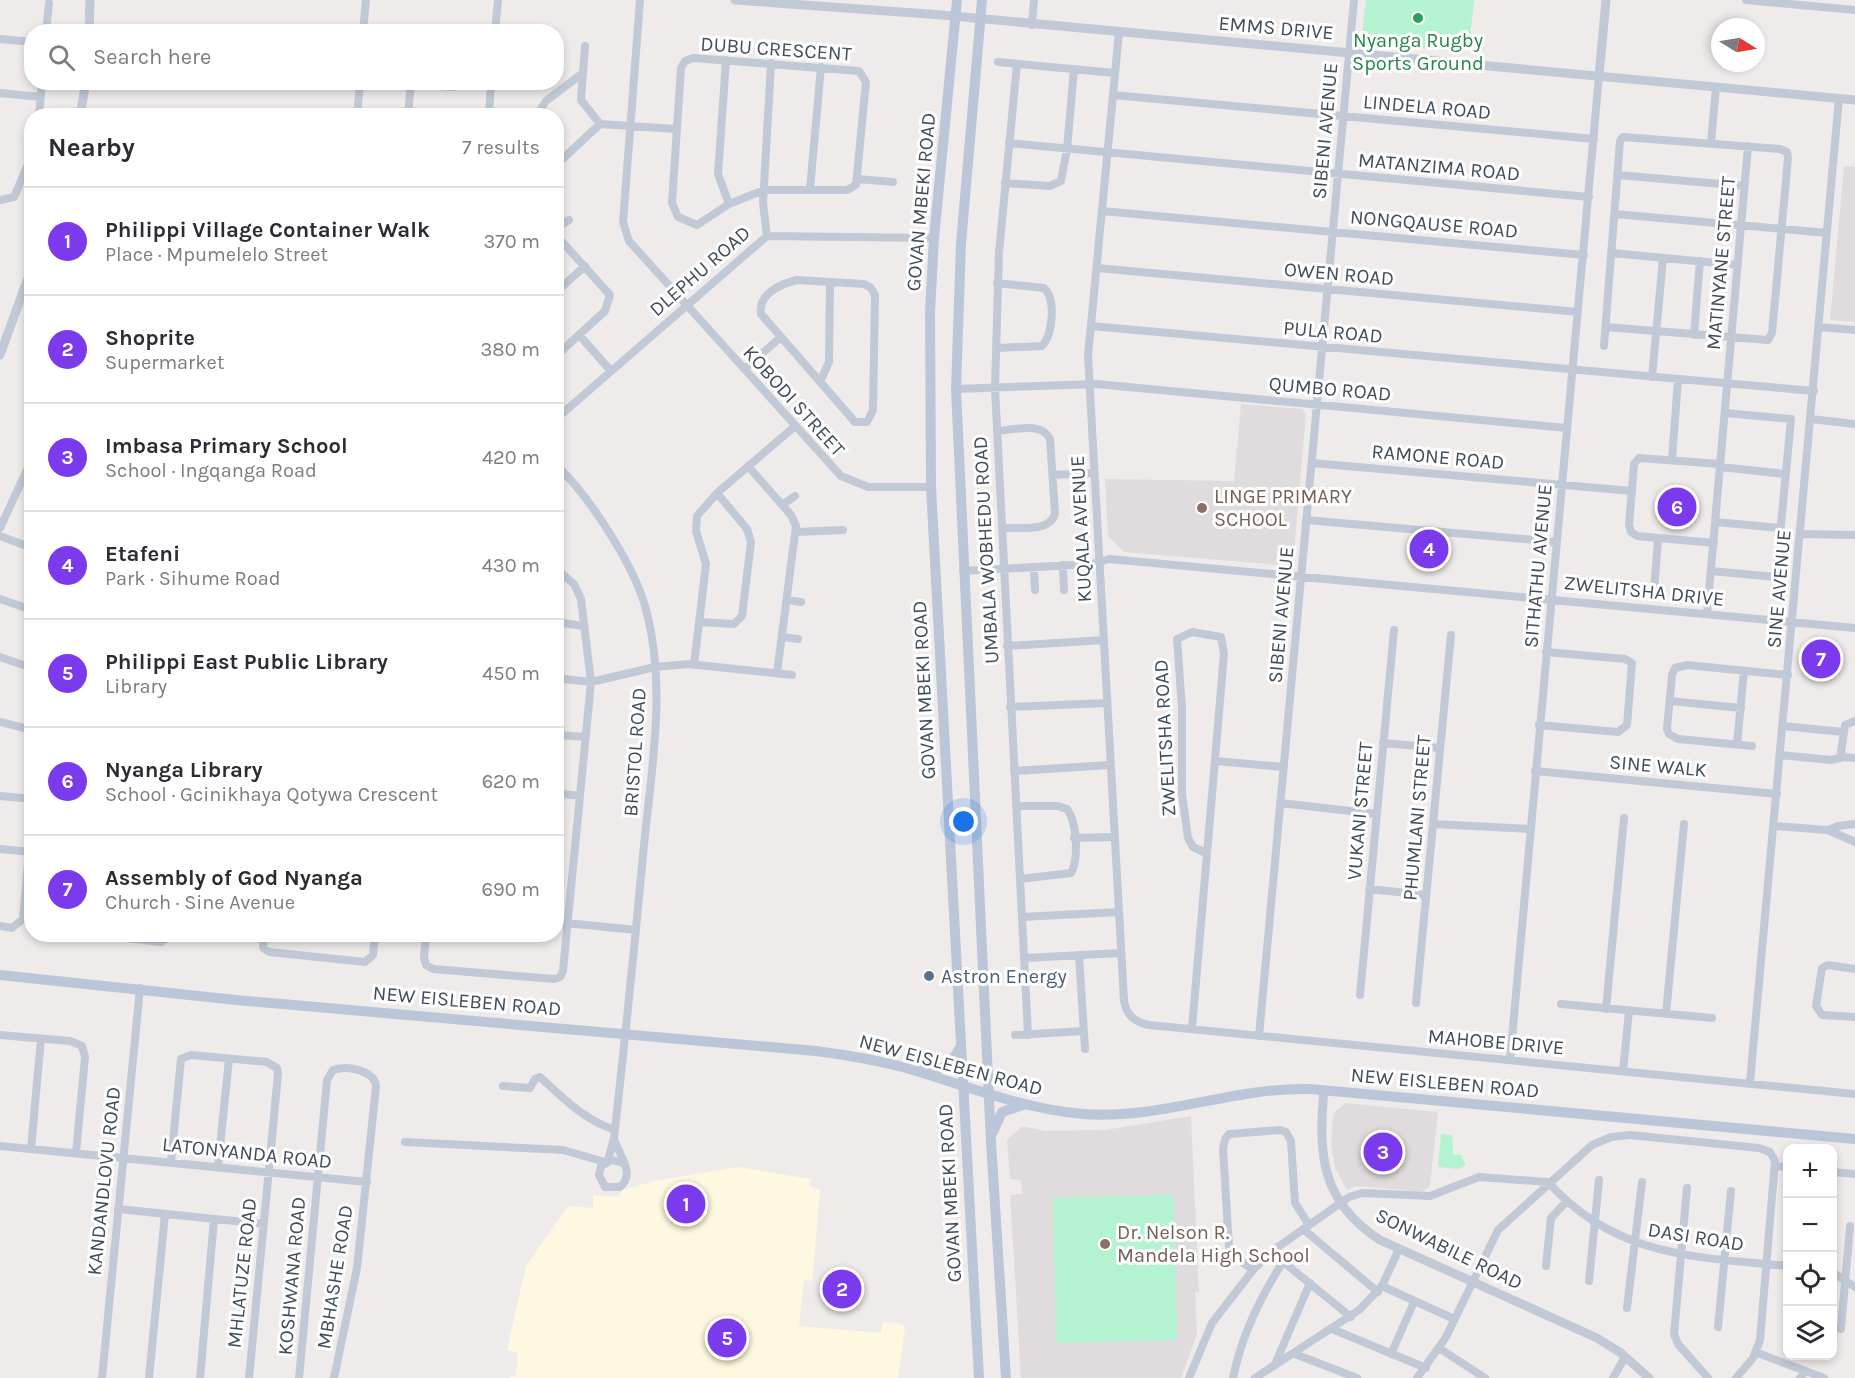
<!DOCTYPE html>
<meta charset="utf-8">
<style>
:root{--surface:#fff;--page:#f7f7f7;--text:#2b2b33;--muted:#7c7c81;--line:#e1e1e2;--accent:#7c3aed}
body{margin:0;font-family:Karla,sans-serif;background:var(--page);color:var(--text)}
.controls{position:absolute;right:18px;bottom:18px;display:grid;overflow:hidden;border-radius:12px;box-shadow:0 3px 9px #0003}
.controls button{width:54px;height:54px;display:grid;place-items:center;padding:0;border:0;border-bottom:2px solid var(--line);background:var(--surface);color:var(--text);font:30px sans-serif}
.compass{position:absolute;left:1711px;top:18px;width:54px;height:54px;border-radius:50%;background:var(--surface);box-shadow:0 3px 9px #0003;rotate:101deg}
.you{position:absolute;left:964px;top:822px;width:21px;height:21px;margin:-15px;border:4px solid #fff;border-radius:50%;background:#1a73e8;box-shadow:0 0 0 9px #1a73e833}
.badge{display:grid;place-items:center;width:39px;height:39px;border-radius:50%;background:var(--accent);color:#fff;font-size:20px;font-weight:700}
.pin{position:absolute;translate:-50% -50%;border:3px solid #fff;box-shadow:0 2px 6px #0006}
.list{margin:0;padding:0;list-style:none}
h2{display:flex;justify-content:space-between;align-items:center;height:78px;margin:0;padding:0 24px;font-size:26px}
h2 small{font-size:20px;font-weight:400;color:var(--muted)}
.list li{display:grid;grid-template-columns:39px 1fr auto;gap:18px;align-items:center;box-sizing:border-box;height:108px;padding:0 24px;border-top:2px solid var(--line)}
.list b{display:block;font-size:22px;white-space:nowrap}
.list p{margin:0;font-size:20px;white-space:nowrap;color:var(--muted)}
.list em{font-size:20px;font-style:normal;color:var(--muted)}
.icon{flex:none;width:33px;height:33px;fill:none;stroke:currentColor;stroke-width:2;stroke-linecap:round;stroke-linejoin:round}
.map{position:relative;flex:none;width:1855px;height:1378px;overflow:hidden}
.search{position:absolute;background:var(--surface);box-shadow:0 3px 9px #0003;left:24px;top:24px;width:540px;height:66px;display:flex;align-items:center;gap:15px;box-sizing:border-box;padding:0 21px;border-radius:24px;color:var(--muted);font-size:22px}
.panel{position:absolute;background:var(--surface);box-shadow:0 3px 9px #0003;left:24px;top:108px;width:540px;height:834px;border-radius:24px}
.map>svg:first-child{display:block}
</style>
<div class="map">
<svg width="1855" height="1378" viewBox="0 0 1855 1378">
<rect width="100%" height="100%" fill="#efebeb"/>
<path fill="#fef8e0" d="M738 1167 811 1179 810 1186 820 1190 812 1281 804 1280 799 1326 881 1333 883 1322 898 1323 905 1327 898 1378H509L516 1375 518 1353 507 1350 526 1266 568 1206 593 1208V1195L618 1197 622 1190 655 1181Z"/>
<path fill="#e0dcdd" d="M1844 166 1855 167V322L1830 320Z
M1241 404 1302 409 1306 414 1293 563 1289 566 1124 552 1108 536 1105 479 1234 481Z
M1345 1103 1438 1112 1430 1186 1422 1192 1356 1186 1347 1190 1335 1168 1331 1146 1333 1114Z
M1191 1116 1199 1292H1195L1197 1334 1181 1378H1021L1010 1195 1022 1194 1021 1180 1010 1179 1007 1140 1022 1126 1045 1131 1105 1130Z"/>
<path fill="#b3f3d1" d="M1366 0H1474L1469 46 1462 52 1368 43 1362 35Z
M1441 1134 1452 1135 1453 1154 1461 1155 1466 1165 1458 1169 1438 1167Z
M1174 1195 1177 1340 1056 1343 1053 1198Z"/>
<g fill="none" stroke-linecap="round" stroke-linejoin="round">
<path stroke="#c0c9d5" stroke-width="8" d="M640 0 623 222 629 241 841 476 868 487H931
M1746 0 1855 10
M1032 25 1034 0
M46 32 49 3
M363 32 366 0
M495 32 498 0
M1119 32 1088 356 1124 1001C1127 1016 1135 1022 1149 1025L1855 1094
M0 39 32 42
M585 46 581 100 600 124
M693 58 859 71 866 82 856 185 847 190H764L729 204 697 225 678 217 672 203 681 68 685 61Z
M726 60 718 174 729 204
M998 62 1115 73
M1017 64 999 252 995 388 1028 1035
M411 84 454 87
M0 93 40 97
M1113 95 1594 139
M39 116 42 82
M357 116 360 82
M408 116 411 82
M489 116 491 82
M536 116 546 101 583 73
M1009 143 1589 197
M1711 143 1716 87
M556 165 600 124 676 129
M1618 175 1744 186
M858 179 893 182
M1005 183 1050 186 1061 181 1067 149 1074 69
M810 189 821 67
M0 200 14 197 32 155
M1102 211 1584 255
M1615 214 1827 233
M556 228 569 220
M556 235 610 295 605 311 556 356
M767 236 763 203 771 63
M1612 253 1738 265
M1097 268 1578 312
M797 280 864 284 871 288 875 295 873 410 867 422H855L761 314C758 294 780 284 797 280Z
M556 292 585 266
M1091 326 1814 391
M1819 327 1855 330
M1694 335 1700 261
M580 336 611 371
M1604 346 1620 141 1623 137 1780 149 1787 152 1788 158 1772 333 1768 340 1606 327
M996 348 1042 346C1053 335 1056 298 1044 288L997 283
M744 369 781 337
M1652 377 1663 258
M820 382 829 362 830 282
M956 389 1096 384 1567 428
M556 419 767 236 934 238
M1811 419 1855 424
M997 431C1014 430 1042 421 1050 439L1055 513C1051 533 1018 527 1002 528
M1672 459 1678 380
M1312 463 1632 491
M556 465C588 494 633 564 645 606 667 684 652 765 644 845 635 942 625 1040 614 1138L608 1160
M748 466 791 515 796 526 777 673
M1720 467 1786 474
M1053 475 1094 473
M782 505 795 496
M1306 520 1557 542
M1715 522 1781 528
M0 528 32 459
M796 532 843 530
M1801 534 1855 535
M0 536 32 548
M1714 543 1637 536 1631 532 1629 525 1634 464 1639 458 1720 464
M1063 565 1064 590
M1034 567 1035 590
M963 571 1092 564 1109 559 1855 628
M1711 571 1776 577 1791 419 1725 413
M1654 593 1658 538
M0 599 32 610
M787 600 801 602
M1707 614 1748 146
M556 622 583 626
M699 622 734 624 742 616 751 542 747 529 717 493
M782 637 798 639
M1007 646 1104 640
M0 657 32 668
M694 665 706 564 696 531 697 516 717 493 794 427
M556 678 591 682 655 667 689 664 792 675
M1670 701 1741 708
M1010 707 1107 703
M1855 721 1845 725 1841 752 1844 757 1855 758
M0 722 32 730
M1539 725 1618 732 1627 725 1632 663 1625 659 1546 652
M1783 726 1843 732
M556 735 586 737
M1383 743 1440 748
M1737 744 1744 671
M1752 746 1678 739 1669 734 1667 729 1672 675 1675 668 1687 665 1788 675
M1780 755 1831 760 1844 757
M1215 761 1284 767
M1014 771 1110 765
M1535 771 1777 794
M556 793 580 796
M0 796 32 799
M1280 803 1377 814
M1016 806H1058L1067 809C1077 822 1079 859 1071 873L1020 879
M1433 824 1530 829
M1855 824 1838 826 1828 830 1855 842
M1774 826 1828 830
M1074 838 1115 837
M0 849 32 852
M1369 889 1426 895
M1022 917 1119 912
M556 922 636 930
M0 926 12 928 23 919 29 852
M92 934 161 942 174 934
M264 934 263 948 269 952 365 962 373 955 375 934
M426 934 424 958 426 965 433 969 554 979 560 977 563 971 591 682 581 599 574 584 556 569
M1079 955 1085 1049
M1024 958 1121 953
M1855 969 1828 965 1822 968 1816 1006 1822 1015 1855 1017
M1360 995 1394 630
M1416 1003 1451 635
M1561 1004 1712 1018
M1606 1009 1624 818
M1666 1014 1684 824
M1192 1029 1224 654 1221 637 1192 632 1177 639 1182 708V794L1188 838 1193 847 1206 853
M0 1035 70 1041 82 1046 85 1057 76 1153
M1015 1035 1084 1031
M1259 1036 1354 0
M1510 1060 1599 76
M1623 1071 1629 1011
M1750 1082 1839 98
M503 1086 530 1088 535 1079 540 1077C564 1099 584 1120 615 1130
M614 1139C619 1155 636 1174 620 1187H605L599 1175 601 1166 612 1160 623 1163
M405 1142 563 1150 605 1162
M0 1146 367 1182
M31 1148 41 1039
M171 1162 181 1059 191 1055 267 1062 277 1068 278 1074 249 1378
M218 1166 229 1059
M1776 1166 1788 1167
M1832 1172 1855 1174
M1687 1188 1674 1334 1678 1344 1708 1378
M118 1209 264 1224
M1303 1229 1378 1292
M1271 1252 1351 1317
M1546 1266 1551 1218 1566 1202
M1253 1270 1234 1256 1229 1247 1223 1149 1225 1139 1229 1134 1280 1130 1286 1132 1291 1141 1295 1203 1309 1225
M1832 1272 1855 1287
M1589 1281 1599 1180
M1382 1286 1454 1319
M1627 1308 1642 1182
M1718 1327 1731 1191
M1332 1329 1426 1368
M1841 1329 1850 1226
M1439 1348 1485 1378
M1755 1352 1824 1378
M1295 1354 1357 1378
M1391 1354 1414 1302
M1275 1364 1310 1283
M102 1378 140 988
M149 1378 165 1214
M200 1378 214 1219
M299 1378 327 1080 333 1070C347 1065 374 1070 376 1086L357 1268 334 1378
M1189 1378 1212 1323 1253 1270 1271 1252 1349 1197 1362 1193 1430 1196 1479 1177 1548 1182C1615 1257 1695 1257 1788 1266
M1233 1378C1241 1338 1261 1296 1283 1262
M1255 1378 1359 1310 1382 1286 1399 1249
M1417 1378 1446 1337 1498 1230 1592 1145 1611 1137 1630 1135 1759 1148 1770 1152 1775 1161 1760 1340 1753 1358 1736 1378
M1613 1378 1625 1357
M1800 1378 1806 1371"/>
<path stroke="#c0c9d5" stroke-width="9" d="M735 0 942 15 1855 100
M89 32 90 0
M1599 76 1606 0
M80 116 86 82
M0 355 32 267
M1324 1090C1318 1154 1321 1202 1380 1240L1597 1338 1621 1353 1649 1378"/>
<path stroke="#bbc6d8" stroke-width="10" d="M957 0 934 238 930 312 931 487 979 1378
M982 0 961 244 956 389 991 1142 1006 1378
M0 975 236 1000 816 1051C846 1055 877 1060 906 1068 965 1085 1022 1109 1083 1114 1160 1120 1233 1087 1310 1089L1855 1139
M922 1069C942 1071 950 1067 959 1049
M993 1132 1002 1112 1023 1105"/>
</g>
<circle fill="#2e9e5b" stroke="#fff" stroke-width="2" cx="1418" cy="18" r="6"/>
<g fill="#8d6e63" stroke="#fff" stroke-width="2">
<circle cx="1202" cy="508" r="6"/>
<circle cx="1105" cy="1244" r="6"/>
</g>
<circle fill="#5c6f8a" stroke="#fff" stroke-width="2" cx="929" cy="976" r="6"/>
<g text-anchor="middle" dominant-baseline="central" stroke-width="6" stroke-linejoin="round" paint-order="stroke">
<g font-size="20" fill="#424d5b" stroke="#fff">
<text transform="translate(1276 28) rotate(5)">EMMS DRIVE</text>
<text transform="translate(776 49) rotate(4)">DUBU CRESCENT</text>
<text transform="translate(1427 107) rotate(5)">LINDELA ROAD</text>
<text transform="translate(1325 131) rotate(-85)">SIBENI AVENUE</text>
<text transform="translate(1439 167) rotate(5)">MATANZIMA ROAD</text>
<text transform="translate(921 202) rotate(-85)">GOVAN MBEKI ROAD</text>
<text transform="translate(1434 224) rotate(5)">NONGQAUSE ROAD</text>
<text transform="translate(1721 263) rotate(-85)">MATINYANE STREET</text>
<text transform="translate(700 271) rotate(-41)">DLEPHU ROAD</text>
<text transform="translate(1339 274) rotate(5)">OWEN ROAD</text>
<text transform="translate(1333 332) rotate(5)">PULA ROAD</text>
<text transform="translate(1330 389) rotate(5)">QUMBO ROAD</text>
<text transform="translate(794 401) rotate(48)">KOBODI STREET</text>
<text transform="translate(1438 457) rotate(5)">RAMONE ROAD</text>
<text transform="translate(1081 529) rotate(-93)">KUQALA AVENUE</text>
<text transform="translate(986 550) rotate(-93)">UMBALA WOBHEDU ROAD</text>
<text transform="translate(1538 566) rotate(-85)">SITHATHU AVENUE</text>
<text transform="translate(1779 589) rotate(-85)">SINE AVENUE</text>
<text transform="translate(1644 591) rotate(6)">ZWELITSHA DRIVE</text>
<text transform="translate(1281 615) rotate(-85)">SIBENI AVENUE</text>
<text transform="translate(924 690) rotate(-93)">GOVAN MBEKI ROAD</text>
<text transform="translate(1165 738) rotate(-93)">ZWELITSHA ROAD</text>
<text transform="translate(635 752) rotate(-86)">BRISTOL ROAD</text>
<text transform="translate(1658 766) rotate(5)">SINE WALK</text>
<text transform="translate(1360 811) rotate(-85)">VUKANI STREET</text>
<text transform="translate(1417 818) rotate(-85)">PHUMLANI STREET</text>
<text transform="translate(467 1001) rotate(5)">NEW EISLEBEN ROAD</text>
<text transform="translate(1496 1042) rotate(5)">MAHOBE DRIVE</text>
<text transform="translate(951 1065) rotate(15)">NEW EISLEBEN ROAD</text>
<text transform="translate(1445 1083) rotate(5)">NEW EISLEBEN ROAD</text>
<text transform="translate(247 1153) rotate(6)">LATONYANDA ROAD</text>
<text transform="translate(104 1181) rotate(-84)">KANDANDLOVU ROAD</text>
<text transform="translate(950 1193) rotate(-93)">GOVAN MBEKI ROAD</text>
<text transform="translate(1696 1237) rotate(9)">DASI ROAD</text>
<text transform="translate(1449 1249) rotate(26)">SONWABILE ROAD</text>
<text transform="translate(242 1273) rotate(-84)">MHLATUZE ROAD</text>
<text transform="translate(292 1276) rotate(-85)">KOSHWANA ROAD</text>
<text transform="translate(335 1277) rotate(-81)">MBHASHE ROAD</text>
</g>
<g font-size="20" fill="#27864d" stroke="#fff">
<text x="1418" y="40">Nyanga Rugby<tspan x="1418" dy="23">Sports Ground</tspan></text>
</g>
<g font-size="20" fill="#785e54" stroke="#fff" text-anchor="start">
<text x="1214" y="496">LINGE PRIMARY<tspan x="1214" dy="23">SCHOOL</tspan></text>
<text x="1117" y="1232">Dr. Nelson R.<tspan x="1117" dy="23">Mandela High School</tspan></text>
</g>
<g font-size="20" fill="#4e5e75" stroke="#fff" text-anchor="start">
<text x="941" y="976">Astron Energy</text>
</g>
</g>
</svg>
<div class="controls">
<button>+</button>
<button>−</button>
<button><svg class="icon" aria-label="locate" viewBox="0 0 24 24"><circle cx="12" cy="12" r="6"/><path d="M12 2v4M12 18v4M2 12h4M18 12h4"/></svg></button>
<button><svg class="icon" aria-label="layers" viewBox="0 0 24 24"><path d="M12 4l9 5-9 5-9-5zM3 14l9 5 9-5"/></svg></button>
</div>
<svg class="compass" viewBox="-18 -18 36 36"><path d="M0-13l5 13h-10z" fill="#e53935"/><path d="M0 13l5-13h-10z" fill="#7c7c81"/></svg>
<div class="you"></div>
<div class="pin badge" style="left:686px;top:1204px">1</div>
<div class="pin badge" style="left:842px;top:1289px">2</div>
<div class="pin badge" style="left:1383px;top:1152px">3</div>
<div class="pin badge" style="left:1429px;top:549px">4</div>
<div class="pin badge" style="left:727px;top:1338px">5</div>
<div class="pin badge" style="left:1677px;top:507px">6</div>
<div class="pin badge" style="left:1821px;top:659px">7</div>
<div class="search"><svg class="icon" aria-label="search" viewBox="0 0 24 24"><circle cx="10" cy="10" r="6"/><path d="M15 15l6 6"/></svg>Search here</div>
<section class="panel">
<h2>Nearby<small>7 results</small></h2>
<ul class="list">
<li><span class="badge">1</span><div><b>Philippi Village Container Walk</b><p>Place · Mpumelelo Street</p></div><em>370 m</em></li>
<li><span class="badge">2</span><div><b>Shoprite</b><p>Supermarket</p></div><em>380 m</em></li>
<li><span class="badge">3</span><div><b>Imbasa Primary School</b><p>School · Ingqanga Road</p></div><em>420 m</em></li>
<li><span class="badge">4</span><div><b>Etafeni</b><p>Park · Sihume Road</p></div><em>430 m</em></li>
<li><span class="badge">5</span><div><b>Philippi East Public Library</b><p>Library</p></div><em>450 m</em></li>
<li><span class="badge">6</span><div><b>Nyanga Library</b><p>School · Gcinikhaya Qotywa Crescent</p></div><em>620 m</em></li>
<li><span class="badge">7</span><div><b>Assembly of God Nyanga</b><p>Church · Sine Avenue</p></div><em>690 m</em></li>
</ul>
</section>
</div>
